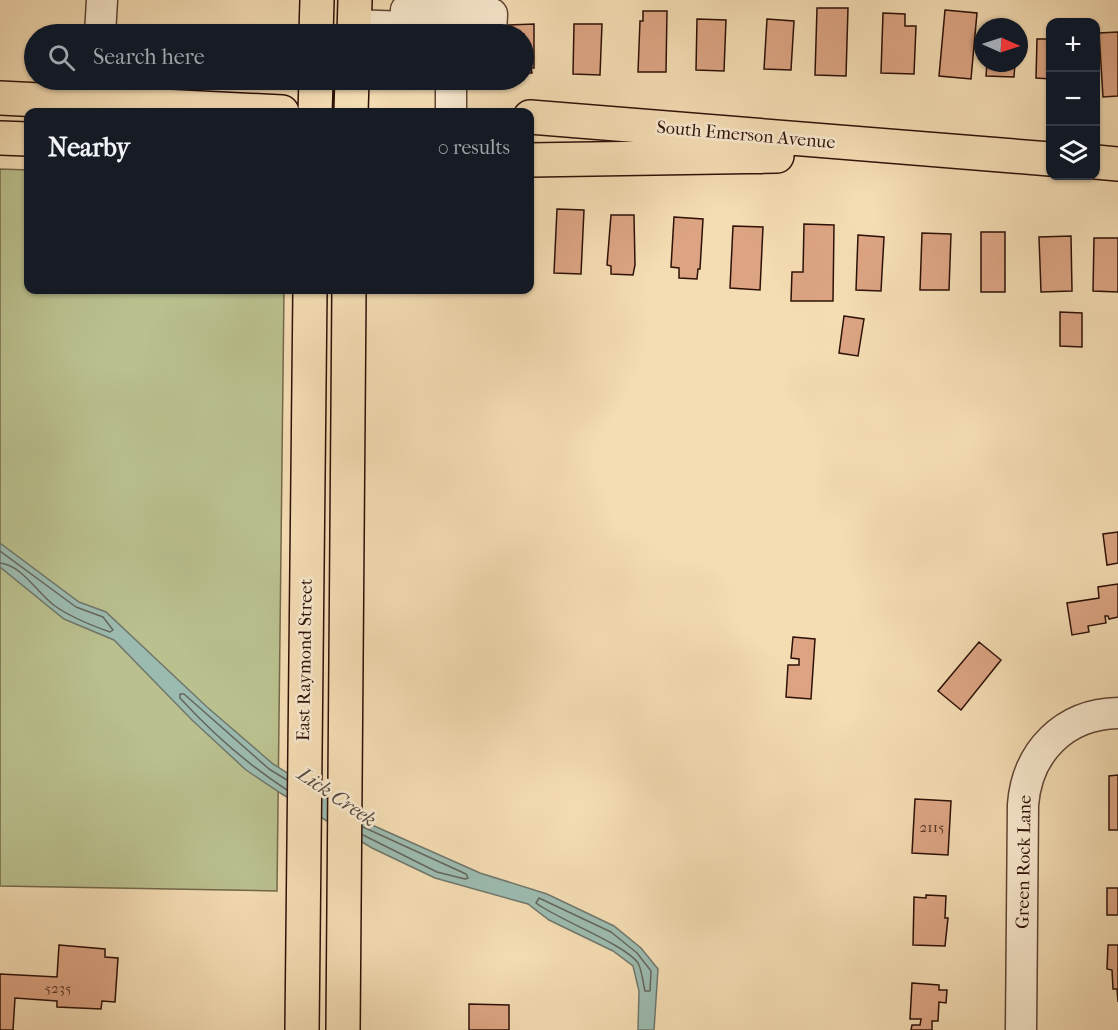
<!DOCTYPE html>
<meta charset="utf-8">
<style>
:root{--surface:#171b24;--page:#242831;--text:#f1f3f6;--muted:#9ea1a6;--line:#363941}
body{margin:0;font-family:"IM FELL French Canon",serif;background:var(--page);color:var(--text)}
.controls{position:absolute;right:18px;top:18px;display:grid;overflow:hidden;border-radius:12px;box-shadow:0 2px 4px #0004}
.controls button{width:54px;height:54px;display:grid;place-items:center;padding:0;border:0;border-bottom:2px solid var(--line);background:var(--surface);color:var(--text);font:30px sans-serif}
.compass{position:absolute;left:974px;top:18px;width:54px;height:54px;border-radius:50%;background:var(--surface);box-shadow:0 2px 4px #0004;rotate:93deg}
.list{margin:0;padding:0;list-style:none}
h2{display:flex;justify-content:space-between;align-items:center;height:78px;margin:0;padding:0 24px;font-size:26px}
h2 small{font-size:20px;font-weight:400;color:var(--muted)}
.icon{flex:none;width:33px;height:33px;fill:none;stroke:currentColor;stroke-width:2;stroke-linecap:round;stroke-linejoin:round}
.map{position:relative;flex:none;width:1118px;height:1030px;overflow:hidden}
.search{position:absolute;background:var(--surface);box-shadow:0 2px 4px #0004;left:24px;top:24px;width:510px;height:66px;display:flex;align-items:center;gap:15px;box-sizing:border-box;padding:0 21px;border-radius:33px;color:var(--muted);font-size:22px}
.panel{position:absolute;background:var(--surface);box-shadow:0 2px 4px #0004;left:24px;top:108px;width:510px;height:186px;border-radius:12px}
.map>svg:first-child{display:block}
</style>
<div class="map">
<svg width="1118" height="1030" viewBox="0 0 1118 1030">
<rect width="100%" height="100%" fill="#f4dcb3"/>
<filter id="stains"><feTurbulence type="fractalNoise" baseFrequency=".00333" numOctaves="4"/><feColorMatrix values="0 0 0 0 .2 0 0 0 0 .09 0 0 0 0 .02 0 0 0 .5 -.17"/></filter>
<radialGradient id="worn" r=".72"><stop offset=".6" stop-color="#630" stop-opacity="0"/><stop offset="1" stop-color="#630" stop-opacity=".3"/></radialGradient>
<path fill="#bac08e" stroke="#74684a" stroke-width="1.5" d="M0 169 28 170V290H284L277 891 0 886Z"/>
<path fill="#9cbbb0" stroke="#70776c" stroke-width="1.5" d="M0 543 79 602 106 612 207 707 273 764 363 821 480 873 547 894 614 926 641 948 658 969 654 1030H638L639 991 633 966 613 951 549 920 528 904 435 878 372 848 282 794 246 770 192 720 114 640 64 619 0 567Z"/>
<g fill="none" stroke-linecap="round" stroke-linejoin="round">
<path stroke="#64665c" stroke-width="1.5" d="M0 551 76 607 103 617 113 630 110 632C90 625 72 618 55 606 38 594 22 565 0 563
M287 790C247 764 212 733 180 698V694H184L269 769 287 780
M363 835 437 872 465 879 468 878 466 874 363 827
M539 898 611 932 637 953 651 971 650 991H645C643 983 642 970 638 963 626 945 559 920 536 903Z"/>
</g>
<path fill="#dca483" stroke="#2d1107" stroke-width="1.5" d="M817 8H848L846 76 815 75Z
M945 10 977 13 971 79 939 76Z
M643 11H667L666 72H638L640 21H643Z
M883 13 905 14V26H916L914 74 881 73Z
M697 19 726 20 724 71 696 70Z
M767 19 794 21 791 70 764 69Z
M534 24V68H531L532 73H524V34H508V25Z
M574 24H602L600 75 573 74Z
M1118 32V96L1103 97 1099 33Z
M1037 39H1050V79L1036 78Z
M987 63H1015L1014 77 986 76Z
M557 209 584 210 581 274 554 273Z
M611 215H634L635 265 633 275 611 274V266L607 265Z
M674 217 703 219 700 269H698L697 279 679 278V268L671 267Z
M804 224 834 225 833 301H791L792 272H803Z
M733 226 763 227 760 290 730 288Z
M981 232H1005V292H981Z
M922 233 951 234 949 290H920Z
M858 235 884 237 881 291 856 290Z
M1071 236 1072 291 1041 292 1039 237Z
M1094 238H1118V292L1093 291Z
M1060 312 1082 313V347L1060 346Z
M844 316 864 319 858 356 839 353Z
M1118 532V563L1107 565 1103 534Z
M1118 584V617L1109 619 1108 616H1105L1106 623 1088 626 1089 632 1072 635 1067 603 1099 598 1098 587Z
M793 637 815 639 811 699 786 697 788 665H799V659L791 658Z
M979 642 1001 660 961 710 938 691Z
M1118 775V830H1109V776Z
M915 799 951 801 948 855 912 853Z
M1107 888H1118V915H1107Z
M926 895 946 896 945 918H948L945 946 913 945 914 897 926 898Z
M59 945 105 949V957L118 958 115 1002 102 1001 101 1009 57 1007V1001L15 998 13 1030H0V974L57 977Z
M1108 945H1118V1002L1117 989H1113L1112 970 1107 969Z
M912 983 939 985V990H947L946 1003 939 1002 938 1021H932V1030H911L912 1025H920L921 1019H910Z
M469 1004 509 1005V1030H469Z"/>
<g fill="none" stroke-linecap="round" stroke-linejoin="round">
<path stroke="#ccb391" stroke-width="30" stroke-dasharray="30 15" stroke-linecap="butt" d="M420 34 421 24
M462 34V26"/>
<defs>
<path id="minor" d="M354 25 405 27V34
M405 27 406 10 492 14 491 34
M100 34 102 0
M95 103 97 80
M451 112V80
M1021 1030 1023 805C1027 752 1064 714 1118 713"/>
<path id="major" d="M316 34 317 0
M354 34 355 0
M0 98 282 112
M315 112 316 80
M351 112 352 80
M530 117 1050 159
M0 138 28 139
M530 160 777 156
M1096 162 1118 164
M302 1030 310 290
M343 1030 349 290"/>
</defs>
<use href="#minor" stroke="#5f4432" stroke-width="33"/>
<use href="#major" stroke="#2d1107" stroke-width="36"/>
<use href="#minor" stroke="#f8e8ce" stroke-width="30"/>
<use href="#major" stroke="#f4dcb3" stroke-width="33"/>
</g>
<g text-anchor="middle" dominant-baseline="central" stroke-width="5" stroke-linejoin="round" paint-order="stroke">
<g font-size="15" fill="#593626">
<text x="932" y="827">2115</text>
<text x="58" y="988">5235</text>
</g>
<g font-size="18" fill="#2d1107" stroke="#f8e8ce">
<text transform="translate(746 135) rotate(5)">South Emerson Avenue</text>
<text transform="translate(305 660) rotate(-89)">East Raymond Street</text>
<text transform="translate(1024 862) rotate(-89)">Green Rock Lane</text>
</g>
<g font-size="20" font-style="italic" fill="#544c42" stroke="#f8e8ce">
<text transform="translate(337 797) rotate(34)">Lick Creek</text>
</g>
</g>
<rect width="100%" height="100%" filter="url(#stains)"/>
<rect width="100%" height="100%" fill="url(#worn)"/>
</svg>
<div class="controls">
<button>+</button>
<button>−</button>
<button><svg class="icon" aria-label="layers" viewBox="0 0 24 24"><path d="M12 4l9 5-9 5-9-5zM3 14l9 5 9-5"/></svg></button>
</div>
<svg class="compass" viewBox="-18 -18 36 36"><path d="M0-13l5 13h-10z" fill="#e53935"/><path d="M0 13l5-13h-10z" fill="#9ea1a6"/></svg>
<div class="search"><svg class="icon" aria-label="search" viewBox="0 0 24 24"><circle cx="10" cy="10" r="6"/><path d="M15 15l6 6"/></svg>Search here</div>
<section class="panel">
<h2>Nearby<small>0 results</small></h2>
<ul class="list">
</ul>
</section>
</div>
